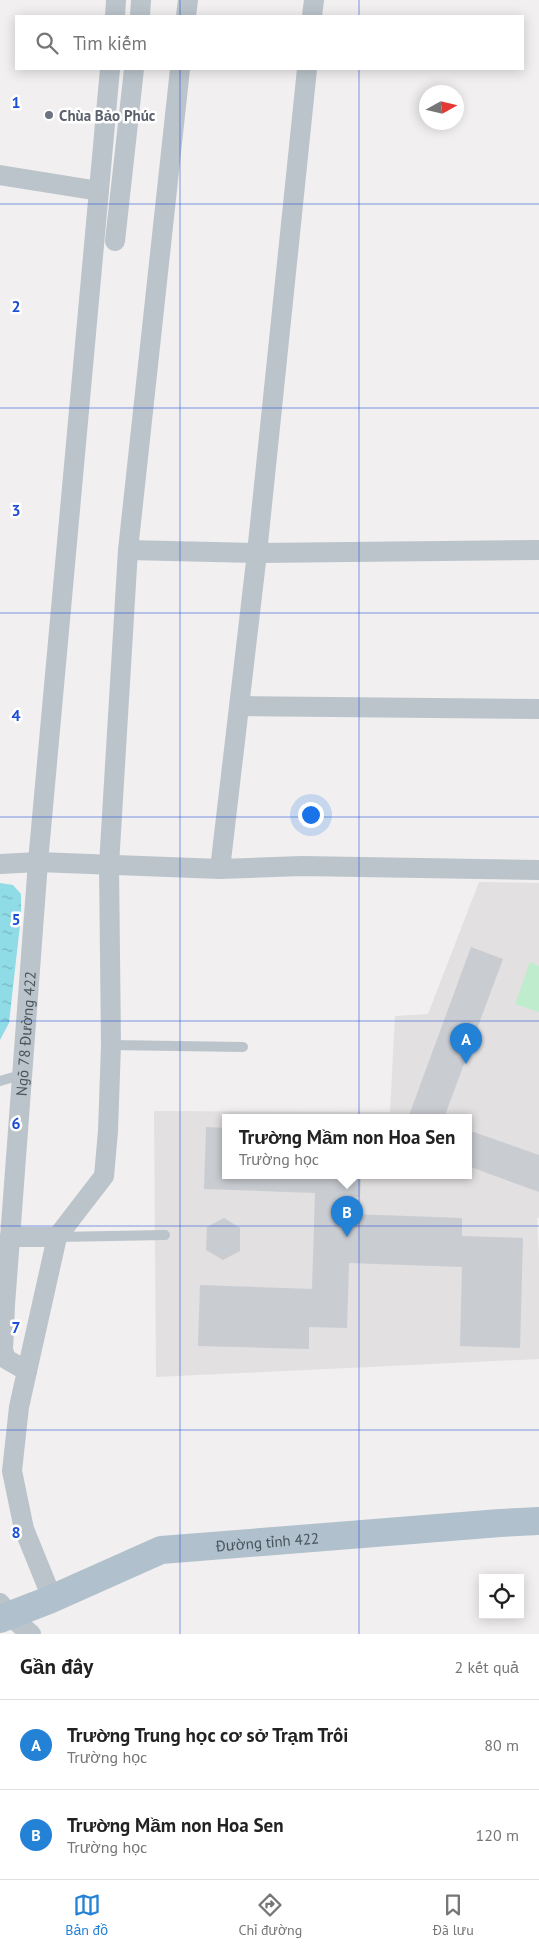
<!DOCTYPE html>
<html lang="vi">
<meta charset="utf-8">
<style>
:root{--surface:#fff;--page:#f6f6f6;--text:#222;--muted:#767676;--line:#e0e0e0;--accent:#2381d6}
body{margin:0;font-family:"PT Sans",sans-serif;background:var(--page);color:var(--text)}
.controls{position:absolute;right:15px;bottom:15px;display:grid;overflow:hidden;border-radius:0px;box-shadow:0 2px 12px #0003}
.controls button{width:45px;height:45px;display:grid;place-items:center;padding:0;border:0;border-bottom:1px solid var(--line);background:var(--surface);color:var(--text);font:25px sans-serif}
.compass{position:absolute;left:419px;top:85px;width:45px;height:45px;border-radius:50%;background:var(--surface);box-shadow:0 2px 12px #0003;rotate:82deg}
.you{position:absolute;left:310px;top:814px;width:18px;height:18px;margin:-12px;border:4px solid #fff;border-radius:50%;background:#1a73e8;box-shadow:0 0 0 8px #1a73e833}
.badge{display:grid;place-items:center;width:32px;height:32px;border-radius:50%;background:var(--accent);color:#fff;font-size:16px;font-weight:700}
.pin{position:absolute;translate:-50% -41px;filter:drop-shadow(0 1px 2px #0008)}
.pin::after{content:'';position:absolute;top:26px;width:18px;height:15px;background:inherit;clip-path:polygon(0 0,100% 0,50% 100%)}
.popup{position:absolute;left:222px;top:1114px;width:250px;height:65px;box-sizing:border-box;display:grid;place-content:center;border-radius:0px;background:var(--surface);filter:drop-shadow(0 1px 4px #0005);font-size:16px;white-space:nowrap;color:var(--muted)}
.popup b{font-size:19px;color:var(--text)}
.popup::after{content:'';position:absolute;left:50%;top:100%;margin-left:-10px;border:10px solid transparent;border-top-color:var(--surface)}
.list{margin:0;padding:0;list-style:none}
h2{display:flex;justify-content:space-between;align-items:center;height:65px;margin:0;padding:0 20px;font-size:21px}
h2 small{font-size:16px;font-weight:400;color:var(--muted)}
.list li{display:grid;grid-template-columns:32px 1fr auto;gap:15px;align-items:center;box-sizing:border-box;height:90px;padding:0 20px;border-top:1px solid var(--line)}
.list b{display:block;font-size:19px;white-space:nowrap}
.list p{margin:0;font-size:16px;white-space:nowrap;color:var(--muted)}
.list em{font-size:16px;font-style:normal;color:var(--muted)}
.icon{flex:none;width:28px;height:28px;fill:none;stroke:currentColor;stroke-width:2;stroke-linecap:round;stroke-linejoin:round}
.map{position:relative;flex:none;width:539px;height:1634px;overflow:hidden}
.search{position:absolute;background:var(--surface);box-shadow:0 2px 12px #0003;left:15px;right:15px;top:15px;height:55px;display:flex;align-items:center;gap:12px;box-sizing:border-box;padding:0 18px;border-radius:0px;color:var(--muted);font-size:19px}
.sheet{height:245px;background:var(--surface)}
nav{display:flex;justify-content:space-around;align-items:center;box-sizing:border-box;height:70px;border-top:1px solid var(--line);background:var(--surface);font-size:14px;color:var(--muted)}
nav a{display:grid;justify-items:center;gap:2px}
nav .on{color:var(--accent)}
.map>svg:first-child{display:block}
</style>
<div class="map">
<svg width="539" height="1634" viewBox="0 0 539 1634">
<defs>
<pattern id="water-ripples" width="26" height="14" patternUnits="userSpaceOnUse" patternTransform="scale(1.25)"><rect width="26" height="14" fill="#8fdce7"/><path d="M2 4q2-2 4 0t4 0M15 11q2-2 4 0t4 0" fill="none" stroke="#77b5be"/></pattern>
</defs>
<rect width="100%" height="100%" fill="#f1efef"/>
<path fill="#e2e0e0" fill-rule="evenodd" d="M479 882 539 883V1218H537L539 1256V1359L156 1377 154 1111 390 1112 395 1016 428 1014ZM226 1118H468V1176H226Z"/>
<path fill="#bfeccd" d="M530 962 539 966V1012L515 1004Z"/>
<path fill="url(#water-ripples)" d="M0 883 13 885 21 894V916L9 1023 0 1040Z"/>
<path fill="#c9ccd1" d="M471 947 503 959 444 1118H408Z
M206 1127 226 1128V1176H361L360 1197H352L351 1214 462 1218V1236L523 1238 520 1348 460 1346 462 1267 349 1263 347 1328 309 1327V1349L198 1346 200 1285 312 1289 315 1193 204 1189Z
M468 1130 539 1155V1192L468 1166Z
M224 1218 240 1228V1251L223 1260 206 1250 207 1227Z"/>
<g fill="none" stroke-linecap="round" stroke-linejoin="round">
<path stroke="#bbc4cb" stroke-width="10" d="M111 1045 243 1047
M0 1081 21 1075
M57 1237 165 1235"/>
<g stroke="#bbc4cb" stroke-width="20">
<path d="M115 16 116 0"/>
<path d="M140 16 141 0"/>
<path d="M186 16 188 0"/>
<path d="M312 16 314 0"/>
<path d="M0 175 99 191"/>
<path d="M115 241 134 69"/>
<path d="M128 550 257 553 539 550"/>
<path d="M239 706 539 709"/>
<path d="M0 864 38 862 220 869 301 866 539 870"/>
<path d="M220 869 257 553 307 69"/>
<path d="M10 1237H57"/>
<path id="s1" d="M27 1371 6 1359 3 1350 5 1305 38 862 110 69"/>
<path d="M52 1598 24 1529 12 1471 19 1407 57 1237 104 1176 108 1131 111 1045 109 865 128 550 180 69"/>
<path d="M0 1603 10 1616 31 1634"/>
</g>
<path stroke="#b0c0cc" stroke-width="28" id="s2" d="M0 1619 49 1600 161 1550 500 1523 539 1521"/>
</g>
<path fill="none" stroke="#1d4ed8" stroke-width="1" stroke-opacity="0.55" d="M180 0V16M359 0V16M180 69V1634M359 69V1634M0 204H539M0 408H539M0 613H539M0 817H539M0 1021H539M0 1226H539M0 1430H539"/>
<circle fill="#6b7280" stroke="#fff" stroke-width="2" cx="49" cy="115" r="5"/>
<g text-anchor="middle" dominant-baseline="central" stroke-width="5" stroke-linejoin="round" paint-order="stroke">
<g font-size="15" font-weight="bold" fill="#5b616d" stroke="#fff" text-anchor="start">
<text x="59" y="115">Chùa Bảo Phúc</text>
</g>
<g font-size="15" fill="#48535b" stroke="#fff">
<text stroke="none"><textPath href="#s1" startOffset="351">Ngõ 78 Đường 422</textPath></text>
<text stroke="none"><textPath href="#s2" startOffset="282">Đường tỉnh 422</textPath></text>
</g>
</g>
<g font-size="16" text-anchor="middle" font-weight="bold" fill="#1d4ed8" stroke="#fff" stroke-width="5" stroke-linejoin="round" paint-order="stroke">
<text x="16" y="108">1</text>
<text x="16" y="312">2</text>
<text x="16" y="516">3</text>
<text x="16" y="721">4</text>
<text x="16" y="925">5</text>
<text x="16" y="1129">6</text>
<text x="16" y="1333">7</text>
<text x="16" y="1538">8</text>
</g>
</svg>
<div class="controls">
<button><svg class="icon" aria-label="locate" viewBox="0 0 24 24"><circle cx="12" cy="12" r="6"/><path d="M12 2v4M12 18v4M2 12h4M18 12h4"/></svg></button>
</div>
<svg class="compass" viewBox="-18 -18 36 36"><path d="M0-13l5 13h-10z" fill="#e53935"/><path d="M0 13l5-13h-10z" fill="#767676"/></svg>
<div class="you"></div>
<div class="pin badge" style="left:466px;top:1064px">A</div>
<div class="pin badge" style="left:347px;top:1237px">B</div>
<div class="popup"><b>Trường Mầm non Hoa Sen</b>Trường học</div>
<div class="search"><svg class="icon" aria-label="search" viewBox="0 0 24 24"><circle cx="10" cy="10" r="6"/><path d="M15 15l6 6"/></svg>Tìm kiếm</div>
</div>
<section class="sheet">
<h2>Gần đây<small>2 kết quả</small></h2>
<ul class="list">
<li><span class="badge">A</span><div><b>Trường Trung học cơ sở Trạm Trôi</b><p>Trường học</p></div><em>80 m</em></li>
<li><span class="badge">B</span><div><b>Trường Mầm non Hoa Sen</b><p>Trường học</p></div><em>120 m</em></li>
</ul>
</section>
<nav>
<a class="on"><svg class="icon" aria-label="map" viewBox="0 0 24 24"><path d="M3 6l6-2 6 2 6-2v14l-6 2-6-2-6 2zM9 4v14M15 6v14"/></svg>Bản đồ</a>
<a><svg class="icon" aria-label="directions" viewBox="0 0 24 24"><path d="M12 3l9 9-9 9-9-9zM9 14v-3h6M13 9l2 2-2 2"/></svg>Chỉ đường</a>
<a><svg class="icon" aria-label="saved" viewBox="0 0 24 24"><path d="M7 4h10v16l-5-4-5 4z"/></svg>Đã lưu</a>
</nav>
